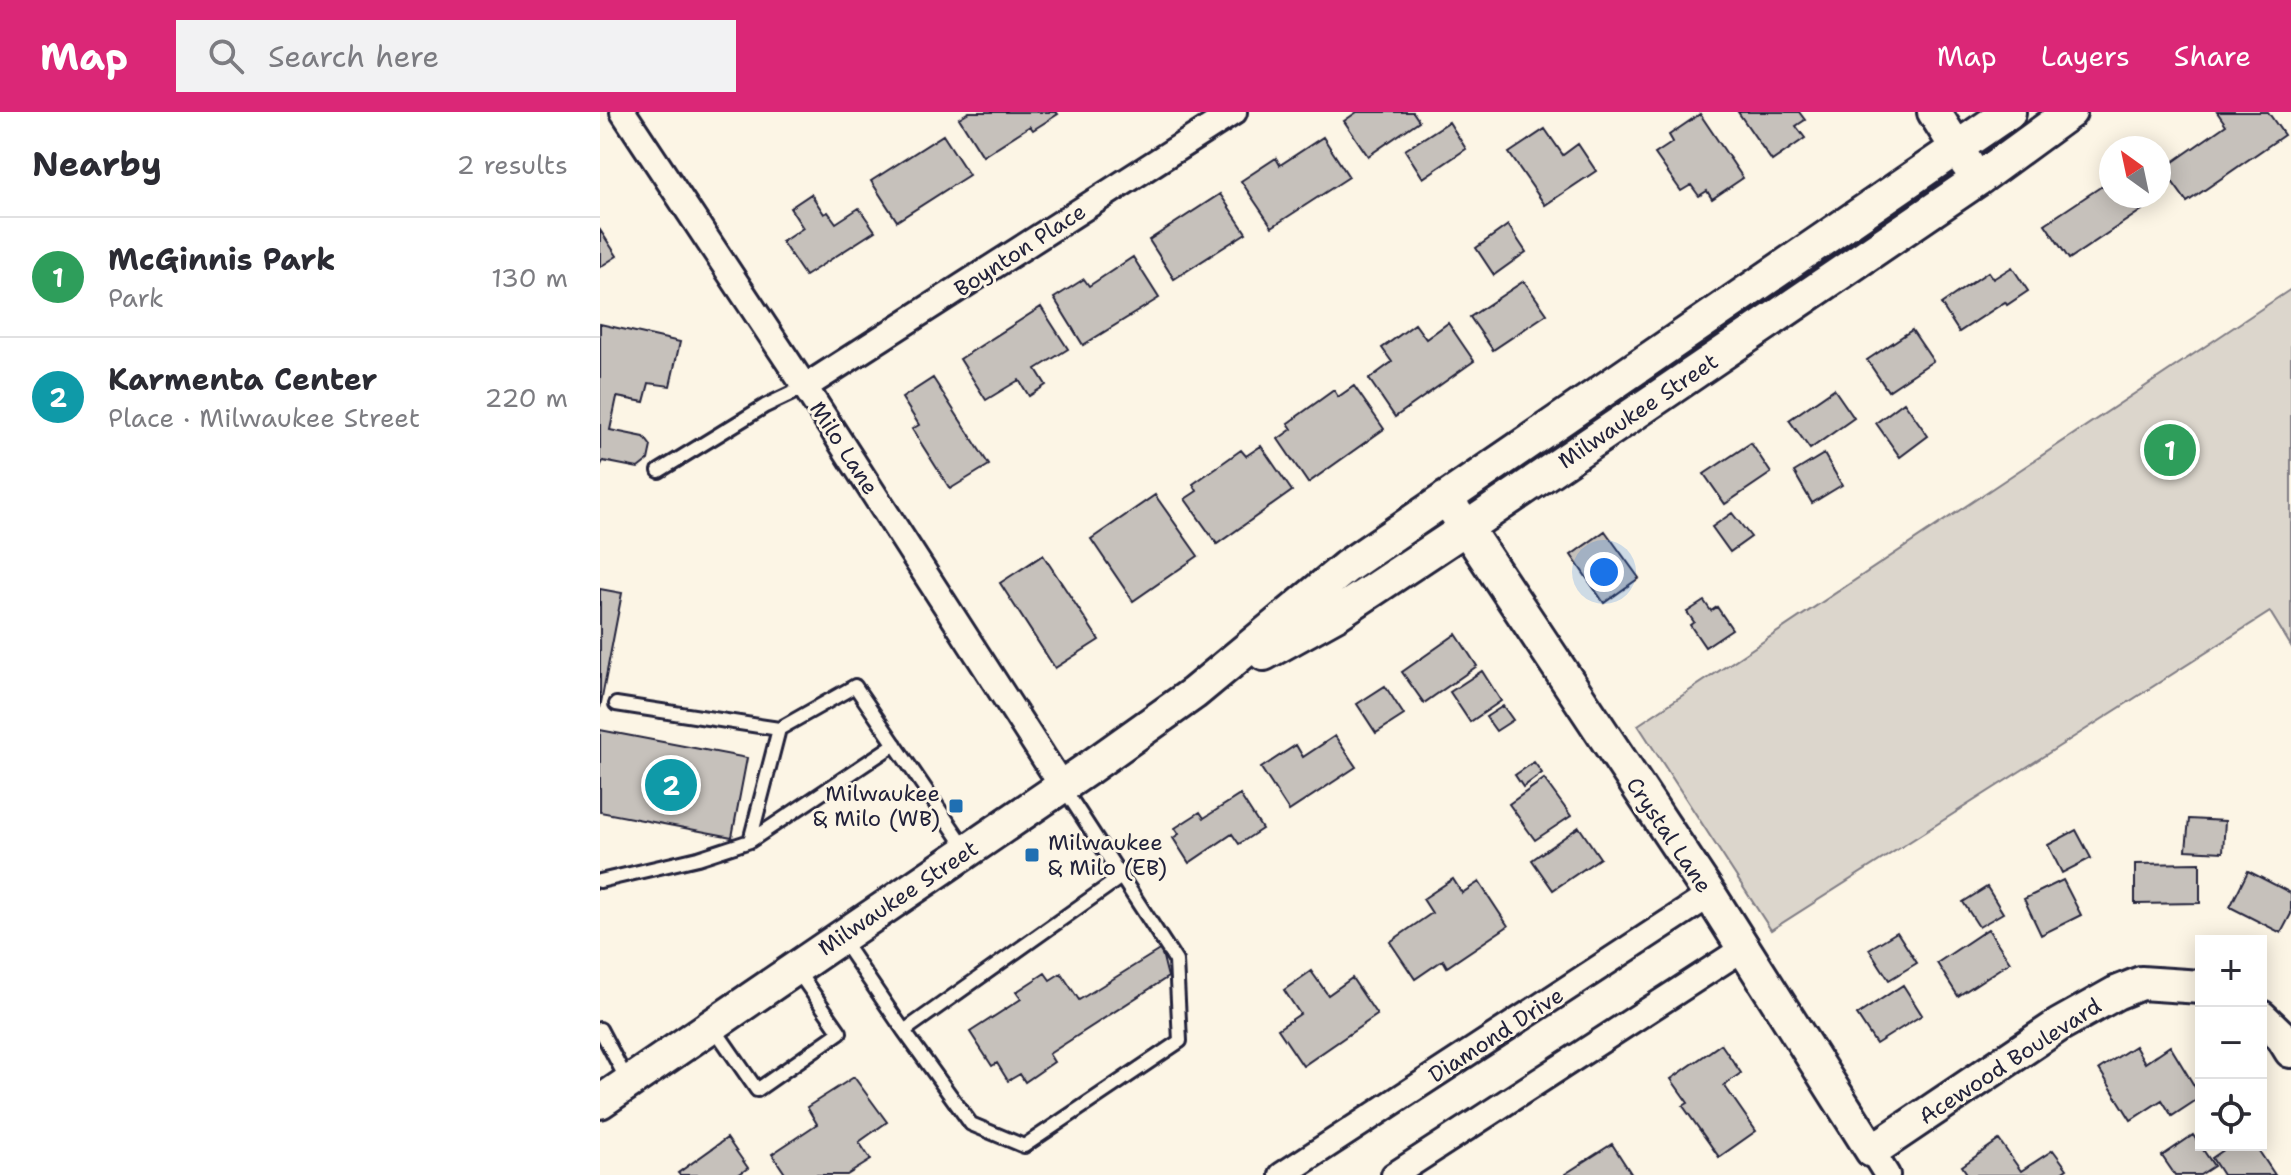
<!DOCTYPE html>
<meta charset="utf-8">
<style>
:root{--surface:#fff;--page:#f2f2f3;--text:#2b2b33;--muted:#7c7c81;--line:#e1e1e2;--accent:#db2777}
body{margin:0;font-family:"Shantell Sans",sans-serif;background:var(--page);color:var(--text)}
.controls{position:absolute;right:24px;bottom:24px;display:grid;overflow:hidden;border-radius:0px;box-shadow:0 4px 20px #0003}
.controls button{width:72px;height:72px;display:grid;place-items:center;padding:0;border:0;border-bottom:2px solid var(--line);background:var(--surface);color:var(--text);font:40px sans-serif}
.compass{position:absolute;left:1499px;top:24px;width:72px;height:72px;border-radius:50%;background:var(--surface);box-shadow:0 4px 20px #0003;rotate:327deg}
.you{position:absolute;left:1004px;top:460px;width:28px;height:28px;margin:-20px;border:6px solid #fff;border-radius:50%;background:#1a73e8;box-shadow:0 0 0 12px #1a73e833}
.badge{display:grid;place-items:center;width:52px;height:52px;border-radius:50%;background:var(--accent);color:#fff;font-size:26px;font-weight:700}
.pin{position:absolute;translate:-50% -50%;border:4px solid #fff;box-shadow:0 2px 8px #0006}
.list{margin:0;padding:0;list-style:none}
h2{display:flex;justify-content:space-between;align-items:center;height:104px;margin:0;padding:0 32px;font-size:34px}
h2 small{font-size:26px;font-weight:400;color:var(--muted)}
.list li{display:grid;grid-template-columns:52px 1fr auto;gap:24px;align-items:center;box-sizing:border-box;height:120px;padding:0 32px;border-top:2px solid var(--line)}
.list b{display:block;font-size:30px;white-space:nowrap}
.list p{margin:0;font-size:26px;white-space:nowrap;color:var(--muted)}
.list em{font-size:26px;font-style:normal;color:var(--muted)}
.icon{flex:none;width:44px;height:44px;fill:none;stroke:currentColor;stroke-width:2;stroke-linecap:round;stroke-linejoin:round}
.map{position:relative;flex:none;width:1691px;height:1063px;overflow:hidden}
header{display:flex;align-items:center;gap:48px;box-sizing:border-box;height:112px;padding:0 40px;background:var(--accent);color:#fff}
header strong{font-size:38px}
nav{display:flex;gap:44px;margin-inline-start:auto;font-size:28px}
.search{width:560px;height:72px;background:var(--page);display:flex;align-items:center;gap:20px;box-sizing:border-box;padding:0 28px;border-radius:0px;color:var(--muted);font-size:30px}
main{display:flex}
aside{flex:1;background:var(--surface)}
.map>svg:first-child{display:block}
</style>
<header>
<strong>Map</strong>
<div class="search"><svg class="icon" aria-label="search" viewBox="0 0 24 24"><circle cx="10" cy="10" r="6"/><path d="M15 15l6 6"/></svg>Search here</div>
<nav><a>Map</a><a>Layers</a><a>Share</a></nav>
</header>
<main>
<aside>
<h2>Nearby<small>2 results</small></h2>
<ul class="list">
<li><span class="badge" style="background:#2e9e5b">1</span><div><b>McGinnis Park</b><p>Park</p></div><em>130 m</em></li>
<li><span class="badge" style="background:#0f9aa8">2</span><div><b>Karmenta Center</b><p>Place · Milwaukee Street</p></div><em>220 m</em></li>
</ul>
</aside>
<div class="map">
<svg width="1691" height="1063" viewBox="0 0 1691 1063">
<rect width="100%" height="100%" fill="#fcf5e5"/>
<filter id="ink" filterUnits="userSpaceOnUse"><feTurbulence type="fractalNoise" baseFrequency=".0125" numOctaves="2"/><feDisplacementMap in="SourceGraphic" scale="16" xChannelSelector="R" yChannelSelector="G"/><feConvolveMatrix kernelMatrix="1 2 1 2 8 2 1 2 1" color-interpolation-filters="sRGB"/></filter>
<g filter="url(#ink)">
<path fill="#dcd6cc" stroke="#7f7c84" stroke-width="2" d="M1691 177V534L1670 500 1171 818 1038 613Z"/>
<path fill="#c6c1bb" stroke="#22223b" stroke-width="2" d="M369 0H456L458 2 433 18 430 14 383 44 359 6Z
M757 0H813L819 9 768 44 744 9Z
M1138 0H1199L1205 8 1196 14 1205 26 1172 49Z
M1617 0H1668L1684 23 1587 90 1563 57 1626 13Z
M1100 2 1143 66 1112 87 1107 79 1099 84 1091 73 1081 79 1055 42 1073 30 1069 23Z
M849 10 866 37 823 66 805 38Z
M945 17 963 43 978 32 996 59 945 93 909 41Z
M343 23 369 63 297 109 271 69Z
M723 25 749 65 672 115 641 69 676 46 680 53Z
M1511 68V84H1533L1542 98 1469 147 1445 112Z
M211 82 224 102 228 100 236 111 259 96 275 119 205 164 182 130 203 116 190 96Z
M620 82 646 121 574 167 549 128Z
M908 113 926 140 894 163 876 136Z
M0 118 17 144 0 155Z
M533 145 559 186 483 233 454 186 484 167 489 174Z
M1412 155 1428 179 1407 193 1405 190 1359 220 1341 192 1388 160 1393 167Z
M924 169 947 202 893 238 870 205Z
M441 195 468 237 436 257 446 273 429 284 419 268 386 288 360 247Z
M848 211 874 249 795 305 769 267 792 250 782 236 815 212 826 227Z
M0 212 80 230 70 274 49 271 44 290 17 285 10 318 44 325 51 334 48 348 38 356 3 349 0 355Z
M1312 218 1333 249 1288 279 1267 248Z
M333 266 389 353 350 377 312 317 319 313 302 286Z
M754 274 784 317 708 371 678 327 692 317 688 311 734 278 738 285Z
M1234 277 1254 306 1210 337 1189 308Z
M1304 290 1328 324 1300 345 1276 311Z
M1151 331 1171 361 1125 392 1104 362Z
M661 334 692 379 617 432 585 387 597 379 593 372 641 338 646 344Z
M1224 342 1242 373 1212 391 1194 360Z
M555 383 598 444 533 489 491 427Z
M1132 401 1151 425 1130 440 1112 415Z
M1005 419 1039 466 1004 491 971 443Z
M443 443 499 528 455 556 400 471Z
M0 477 22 481 0 596Z
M1104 489 1111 499 1117 495 1132 517 1105 535 1090 513 1094 510 1087 500Z
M856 522 877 554 824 591 802 560Z
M882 559 901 589 870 610 850 580Z
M785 574 804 603 776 621 757 592Z
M903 594 913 608 896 619 886 605Z
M0 618 147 646 132 725 0 700Z
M735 624 756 655 689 699 661 656 696 633 703 645Z
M934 650 942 661 923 675 915 663Z
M944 667 971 704 935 728 909 692Z
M640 683 662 717 639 732 632 722 589 751 573 726 579 722 575 716 600 700 604 706Z
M1589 707 1625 709 1623 740 1586 738Z
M979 715 1000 746 953 778 932 748Z
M1476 718 1491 746 1462 761 1448 733Z
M1600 751V791L1535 792V752Z
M1648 759 1691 781V802L1681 821 1630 795Z
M853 767 862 781 879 770 908 814 847 855 843 848 815 867 790 830 832 801 823 787Z
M1463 768 1481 803 1441 823 1424 787Z
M1387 775 1403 801 1379 815 1363 790Z
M1388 817 1410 850 1358 884 1337 851Z
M1297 820 1317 851 1289 868 1269 837Z
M561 837 568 865 449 942 454 950 425 970 420 962 408 969 397 951 392 954 370 920 421 887 416 880 445 861 450 868 461 861 479 888Z
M711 859 728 883 752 866 777 903 703 954 678 917 700 902 684 878Z
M1303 873 1322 903 1276 932 1257 903Z
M1121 932 1141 961 1124 973 1156 1019 1119 1045 1083 994 1088 991 1071 967Z
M1535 934 1545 951 1570 934 1601 985 1572 1004 1562 988 1531 1008 1499 957Z
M254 965 287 1010 259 1030 271 1048 247 1063H186L172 1042 217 1012 207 995Z
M1593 1023 1614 1054 1600 1063H1575L1562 1044Z
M127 1026 148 1056 138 1063H80L78 1061Z
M1399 1028 1421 1059 1453 1038 1467 1057 1458 1063H1368L1362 1054Z
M1012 1032 1032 1063H965V1062Z
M1631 1033H1655L1675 1063H1623L1612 1046Z"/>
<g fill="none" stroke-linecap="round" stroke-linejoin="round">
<defs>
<path id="service" d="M59 359 165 294 205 275
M16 592 179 617
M150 729 295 632
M0 769 98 746 150 729 179 617 255 574 367 738
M242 828 304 919 371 1012 424 1034 580 929 576 849 463 675
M114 916 157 978 240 920 196 857
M0 917 28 970
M304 919 521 765"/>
<path id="minor" d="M23 0 205 275 462 674
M205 275 634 0
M1272 1039 1287 1063
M682 1063 1110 783
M794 1063 1144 836"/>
<path id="tertiary" d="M1334 0 1367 52
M846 386 1110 783 1272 1039 1459 913 1516 881 1541 871 1601 875
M664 542 738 501 866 416 1377 68 1470 0
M1661 905 1683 926 1691 939
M0 990 486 658 594 581 746 455 1409 0"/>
</defs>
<use href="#service" stroke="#22223b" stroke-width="18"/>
<use href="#minor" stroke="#22223b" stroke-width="30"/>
<use href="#tertiary" stroke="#22223b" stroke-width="38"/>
<use href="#service" stroke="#fcf5e5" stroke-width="12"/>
<use href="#minor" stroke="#fcf5e5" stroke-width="24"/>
<use href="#tertiary" stroke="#fcf5e5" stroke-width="32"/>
</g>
</g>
<g fill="#1f6fb2" stroke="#fcf5e5" stroke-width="3">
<rect x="348" y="686" width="16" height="16" rx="4"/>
<rect x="424" y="735" width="16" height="16" rx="4"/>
</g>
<g text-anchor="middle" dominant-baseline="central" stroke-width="6" stroke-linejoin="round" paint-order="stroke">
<g font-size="22" fill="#22223b" stroke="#fcf5e5">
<text transform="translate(420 138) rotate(-33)">Boynton Place</text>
<text transform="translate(1038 299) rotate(-34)">Milwaukee Street</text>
<text transform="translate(244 336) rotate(57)">Milo Lane</text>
<text transform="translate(1069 723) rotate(56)">Crystal Lane</text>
<text transform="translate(298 786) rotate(-34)">Milwaukee Street</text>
<text transform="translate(896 923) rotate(-33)">Diamond Drive</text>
<text transform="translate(1410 949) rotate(-33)">Acewood Boulevard</text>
</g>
<g font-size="22" fill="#22223b" stroke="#fcf5e5" text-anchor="end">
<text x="340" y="681">Milwaukee<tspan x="340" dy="25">&amp; Milo (WB)</tspan></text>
<text x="448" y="730" text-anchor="start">Milwaukee<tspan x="448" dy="25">&amp; Milo (EB)</tspan></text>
</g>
</g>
</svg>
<div class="controls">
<button>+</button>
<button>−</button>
<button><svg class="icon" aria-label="locate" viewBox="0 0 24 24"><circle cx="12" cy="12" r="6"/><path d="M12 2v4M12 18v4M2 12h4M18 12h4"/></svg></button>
</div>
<svg class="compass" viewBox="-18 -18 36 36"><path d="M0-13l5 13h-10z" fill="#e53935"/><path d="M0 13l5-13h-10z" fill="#7c7c81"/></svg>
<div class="you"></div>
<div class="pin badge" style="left:1570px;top:338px;background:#2e9e5b">1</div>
<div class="pin badge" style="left:71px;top:673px;background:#0f9aa8">2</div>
</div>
</main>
